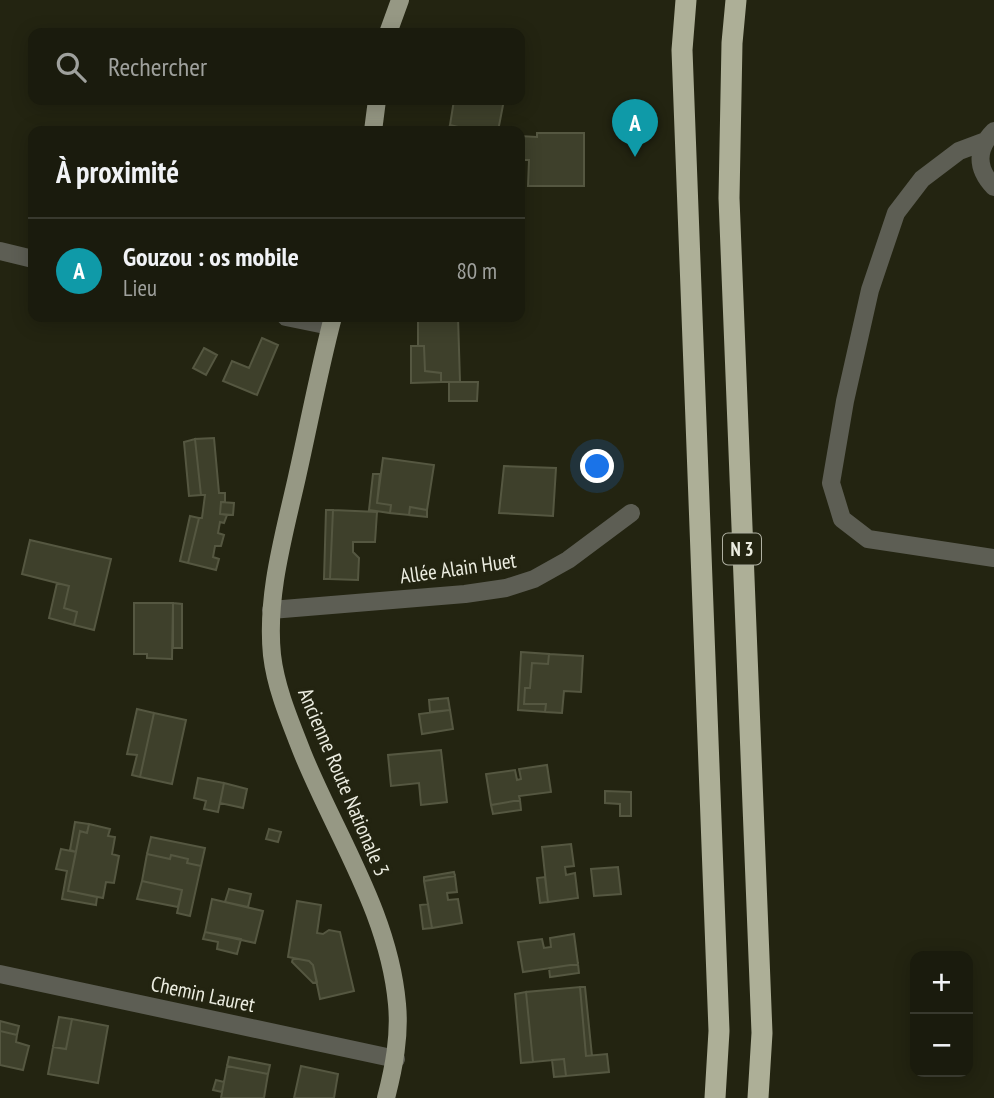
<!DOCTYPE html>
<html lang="fr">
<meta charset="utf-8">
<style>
:root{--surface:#1a1b0d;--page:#232416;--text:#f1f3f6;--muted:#9fa19d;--line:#38392e;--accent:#90b8fd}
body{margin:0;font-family:"PT Sans Narrow",sans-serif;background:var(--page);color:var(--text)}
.controls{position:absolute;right:21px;bottom:21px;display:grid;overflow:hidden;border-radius:14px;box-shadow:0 4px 18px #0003}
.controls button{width:63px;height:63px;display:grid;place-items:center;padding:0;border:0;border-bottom:2px solid var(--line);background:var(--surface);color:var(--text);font:35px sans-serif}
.you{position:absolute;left:598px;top:467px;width:24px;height:24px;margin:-18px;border:5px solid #fff;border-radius:50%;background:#1a73e8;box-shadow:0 0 0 10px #1a73e833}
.badge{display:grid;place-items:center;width:46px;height:46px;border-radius:50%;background:var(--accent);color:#fff;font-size:23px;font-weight:700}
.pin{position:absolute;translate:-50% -58px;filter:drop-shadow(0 2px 4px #0008)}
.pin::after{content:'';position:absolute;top:37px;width:24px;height:21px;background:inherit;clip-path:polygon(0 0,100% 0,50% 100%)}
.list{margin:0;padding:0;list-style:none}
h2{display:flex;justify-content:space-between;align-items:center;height:91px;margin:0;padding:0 28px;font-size:30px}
h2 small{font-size:23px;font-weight:400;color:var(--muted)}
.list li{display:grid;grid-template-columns:46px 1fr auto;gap:21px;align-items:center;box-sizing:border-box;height:105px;padding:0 28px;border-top:2px solid var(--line)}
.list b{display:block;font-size:26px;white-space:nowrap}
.list p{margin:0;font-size:23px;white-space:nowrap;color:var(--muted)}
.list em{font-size:23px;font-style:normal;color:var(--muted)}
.icon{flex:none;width:38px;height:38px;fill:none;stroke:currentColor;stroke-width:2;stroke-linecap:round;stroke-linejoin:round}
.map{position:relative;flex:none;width:994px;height:1098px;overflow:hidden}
.search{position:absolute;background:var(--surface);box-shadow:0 4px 18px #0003;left:28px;top:28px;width:497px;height:77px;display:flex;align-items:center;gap:18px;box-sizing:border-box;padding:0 24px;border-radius:14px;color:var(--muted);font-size:26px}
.panel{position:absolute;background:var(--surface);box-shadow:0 4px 18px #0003;left:28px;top:126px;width:497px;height:196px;border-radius:14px}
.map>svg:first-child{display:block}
</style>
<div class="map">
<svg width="994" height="1098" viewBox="0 0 994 1098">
<rect width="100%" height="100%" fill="#232411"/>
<path fill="#3e402b" stroke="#555741" stroke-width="2" d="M454 100H504L498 131H461L462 128 450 125Z
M450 125 462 128 461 131H448Z
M537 133H584V186H528L529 160H520V136L537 137Z
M418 317H458L460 382H441V373L425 371 424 346H418Z
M262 338 278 345 257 395 223 381 232 361 249 368Z
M411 346H424L425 371 441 373V382L411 383Z
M204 348 217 355 206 375 193 368Z
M449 382H478L477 401H449Z
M214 438 219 493H225V502H221L220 514 227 515 224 523 220 522 218 533 224 535 221 546H215L213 557 219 559 216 570 188 563 199 518H202L205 495H201L195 439Z
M195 439 201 495 189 496 184 442Z
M383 458 434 465 427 510 410 507 409 515 390 513 391 505 377 503Z
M504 466 556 468 553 516 499 513Z
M373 474H380L377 503 391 505 390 513 369 510Z
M221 502 234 503 233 515 220 514Z
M410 507 427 510V517L409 515Z
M326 510H333L330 579H324Z
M333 510 377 512 375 542H353V552L359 558 358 580 330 579Z
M190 516 199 518 188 563 180 561Z
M30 540 111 559 94 630 74 625 77 612 64 608 69 586 22 574Z
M57 583 69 586 64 608 77 612 74 625 49 618Z
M134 603H173L172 659 147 658V654H134Z
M173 603 182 604V648H173Z
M521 652 549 654 548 664 532 663 530 688H525L524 704H546L545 712 518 710Z
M549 654 583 656 581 692 564 691 562 713 545 712 546 704H524L525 688H530L532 663 548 664Z
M448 698 450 710 430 712 429 700Z
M137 709 154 713 140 777 132 775 137 755 127 754Z
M450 710 453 729 422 734 419 714Z
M154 713 186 720 172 784 140 777Z
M441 750 447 802 421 805 419 783 391 786 388 755Z
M547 765 551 792 519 796 520 800 491 805 486 774 515 770 517 780 521 779 519 769Z
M198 778 224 783 218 812 204 809 206 801 194 798Z
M224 783 247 789 243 808 220 803Z
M605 791 631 792V816H620V804L605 803Z
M520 800 521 810 493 814 491 805Z
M75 822 89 824 87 833 80 831 76 852 70 850Z
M89 824 110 829 108 836 115 837 112 854 119 856 114 883 106 882 103 898 68 891 80 831 87 833Z
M269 829 281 832 278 842 266 839Z
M151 837 205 848 201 866 187 863 188 859 171 855 170 859 147 854Z
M571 844 574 866 565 867 566 875 575 873 578 898 548 902 542 847Z
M61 849 76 852 68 891 97 897 96 905 62 899 67 871 56 869Z
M147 854 170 859 171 855 188 859 187 863 201 866 190 916 177 913 182 890 142 881Z
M618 867 621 894 594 896 591 869Z
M454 872 455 876 424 881V877Z
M455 876 457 892 447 893 448 900 458 899 462 923 432 928 424 881Z
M545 877 548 902 540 903 537 878Z
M142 881 182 890 178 907 137 899Z
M229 889 251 894 248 907 225 902Z
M212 899 263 911 255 943 205 932Z
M297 901 321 905 317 933 323 934 329 930 340 932 354 991 320 999 313 965 309 961 288 957Z
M428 904 432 928 423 929 420 905Z
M205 932 241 939 237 954 217 949 218 942 203 939Z
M574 934 578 964 523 972 518 942 542 939 544 948 551 947 550 938Z
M293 958 309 961 313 965 317 982 313 983 292 962Z
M578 964 579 973 550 977 549 968Z
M580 987H585L592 1056H586Z
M580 987 586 1056 607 1054 609 1072 566 1076 564 1059 533 1062 526 992Z
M526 992 533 1062 521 1063 515 994Z
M59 1017 72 1019 66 1049 53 1047Z
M72 1019 108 1026 98 1083 48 1074 53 1047 66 1049Z
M0 1021 19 1026 17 1035 0 1031Z
M0 1031 17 1035 16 1042 29 1046 23 1070 0 1065Z
M229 1057 270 1065 268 1074 227 1066Z
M564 1059 566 1076 554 1077 552 1060Z
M227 1066 268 1074 264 1098H221Z
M301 1066 338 1074 334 1098H294Z
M216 1080 224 1082 222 1092 213 1090Z"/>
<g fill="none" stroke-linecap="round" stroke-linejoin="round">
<path stroke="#5d5e54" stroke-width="18" d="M994 131C976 149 976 168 994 187
M983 142 959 151 922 179 896 213 870 290 845 401 831 483 842 519 868 539 994 558
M0 251 33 259
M286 317 330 326
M271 610 465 594 506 588 534 579 568 560 631 513
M0 974 396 1059"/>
<path stroke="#969884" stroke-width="18" d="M388 33 400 0
M373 131 377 100
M333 317C319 370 309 424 297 477 284 535 266 596 272 655 276 689 290 721 302 752 335 834 389 913 397 1004 400 1036 394 1067 386 1098"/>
<path stroke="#adaf97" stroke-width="21" d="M686 0 682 50 719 1031 715 1098
M736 0 732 43 729 198 762 1033 758 1098"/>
</g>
<g text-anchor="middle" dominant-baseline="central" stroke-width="7" stroke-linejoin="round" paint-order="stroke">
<rect fill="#232411" stroke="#afb0a2" stroke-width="2" x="723" y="533.5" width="38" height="31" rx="5"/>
<g font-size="19" font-weight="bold" fill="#ebece0">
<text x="742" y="549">N 3</text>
</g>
<g font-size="21" fill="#ebece0" stroke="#232411">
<text transform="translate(458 568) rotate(-8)">Allée Alain Huet</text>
<text transform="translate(344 782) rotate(67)">Ancienne Route Nationale 3</text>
<text transform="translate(203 994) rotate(12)">Chemin Lauret</text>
</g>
</g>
</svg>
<div class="controls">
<button>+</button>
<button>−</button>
</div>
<div class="you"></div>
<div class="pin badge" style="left:635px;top:157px;background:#0f9aa8">A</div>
<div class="search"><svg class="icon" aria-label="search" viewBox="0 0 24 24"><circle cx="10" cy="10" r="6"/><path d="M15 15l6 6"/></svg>Rechercher</div>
<section class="panel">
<h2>À proximité<small></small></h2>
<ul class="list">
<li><span class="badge" style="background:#0f9aa8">A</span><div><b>Gouzou : os mobile</b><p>Lieu</p></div><em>80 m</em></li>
</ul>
</section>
</div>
